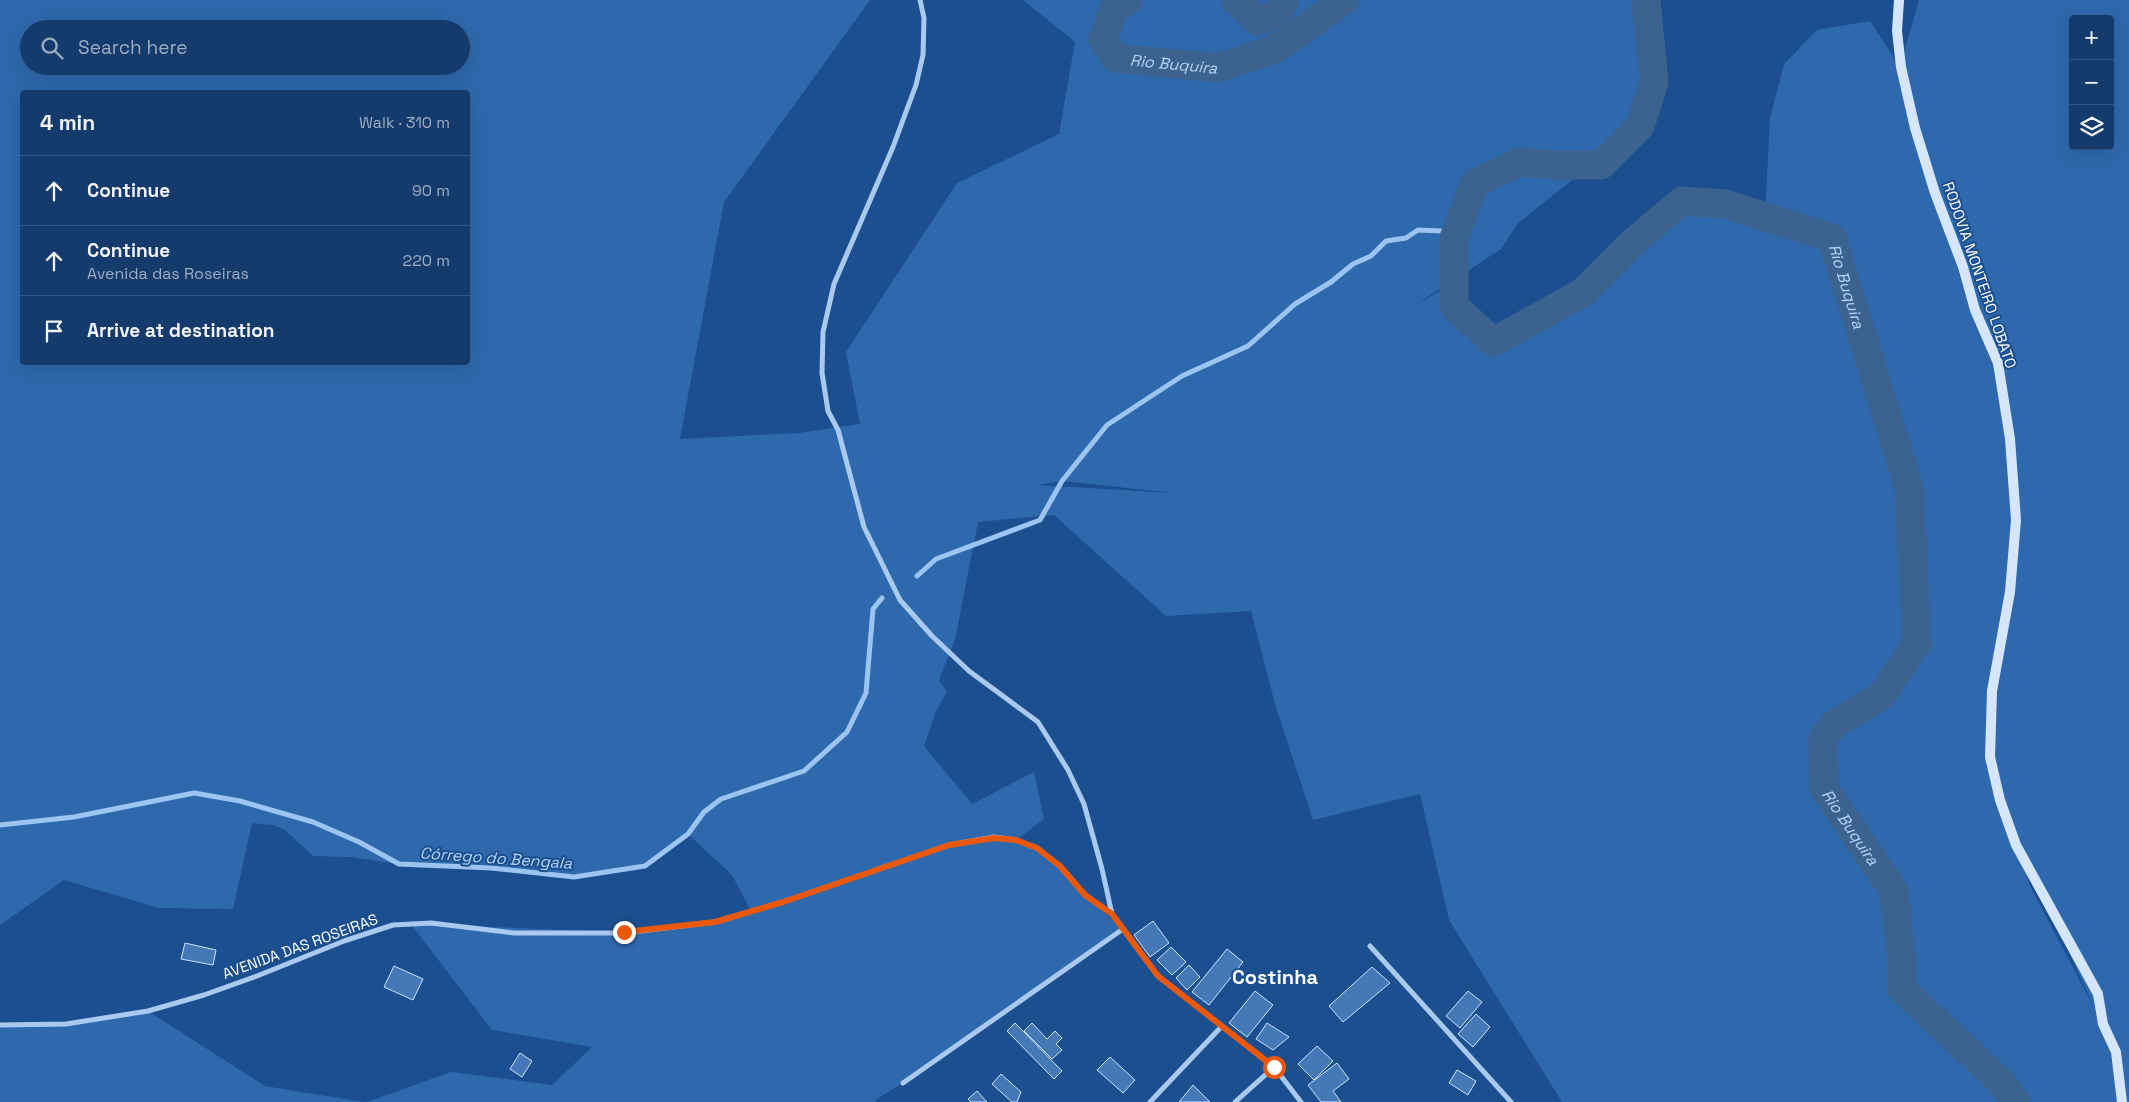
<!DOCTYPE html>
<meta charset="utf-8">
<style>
:root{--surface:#143b6b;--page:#214673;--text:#f1f3f6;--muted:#9dadc1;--line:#33557e}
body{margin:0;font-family:"Space Grotesk",sans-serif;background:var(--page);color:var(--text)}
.controls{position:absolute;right:15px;top:15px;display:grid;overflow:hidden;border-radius:5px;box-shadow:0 5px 20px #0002}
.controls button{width:45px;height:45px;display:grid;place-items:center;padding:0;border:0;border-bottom:1px solid var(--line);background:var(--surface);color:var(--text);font:25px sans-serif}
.stop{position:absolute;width:15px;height:15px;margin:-11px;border:4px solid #ea580c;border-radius:50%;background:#fff}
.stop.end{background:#ea580c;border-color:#fff;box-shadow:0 1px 5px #0008}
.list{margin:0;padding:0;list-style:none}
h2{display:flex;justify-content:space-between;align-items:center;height:65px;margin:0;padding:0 20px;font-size:21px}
h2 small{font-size:16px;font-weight:400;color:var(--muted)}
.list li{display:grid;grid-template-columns:32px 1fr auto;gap:15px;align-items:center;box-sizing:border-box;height:70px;padding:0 20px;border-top:1px solid var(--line)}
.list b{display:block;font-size:19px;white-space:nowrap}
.list p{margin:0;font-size:16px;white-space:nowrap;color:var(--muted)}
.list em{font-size:16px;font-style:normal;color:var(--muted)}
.icon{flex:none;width:28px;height:28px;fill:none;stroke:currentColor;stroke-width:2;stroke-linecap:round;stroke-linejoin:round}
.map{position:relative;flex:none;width:2129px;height:1102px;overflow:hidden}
.search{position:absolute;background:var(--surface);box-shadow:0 5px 20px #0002;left:20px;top:20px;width:450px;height:55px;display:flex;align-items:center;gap:12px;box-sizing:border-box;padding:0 18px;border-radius:28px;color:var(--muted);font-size:19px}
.panel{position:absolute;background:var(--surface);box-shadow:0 5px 20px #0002;left:20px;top:90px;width:450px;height:275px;border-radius:5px}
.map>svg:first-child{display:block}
</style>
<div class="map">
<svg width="2129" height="1102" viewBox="0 0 2129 1102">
<rect width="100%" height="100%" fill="#1b4f8f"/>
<path fill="#2e69ad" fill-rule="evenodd" d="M0 0H870L724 202 680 439 799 433 860 424 846 352 957 183 1059 134 1075 42 1023 0H1646L1654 82 1640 126 1518 223 1501 249 1415 305 1454 283V306L1485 335 1502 337 1582 293 1632 243 1682 201 1709 203 1765 217 1770 118 1784 64 1817 30 1870 21 1900 67 1919 0H2129V1102H1562L1449 920 1420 794 1313 820 1275 704 1251 611 1166 616 1054 515 978 522 955 640 939 680 947 692 936 711 924 746 972 804 1034 772 1044 819 1016 840C1053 855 1059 868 1085 895 1097 907 1110 918 1123 929L903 1083 875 1100 877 1102H367L451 1072 552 1085 592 1047 492 1030 410 923 624 933 715 922 751 911 732 875 688 834 645 866 574 877 491 868 399 864 349 857 313 856 285 830 273 825 252 823 233 909 159 908 64 880 0 925ZM2073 19H2110V146H2073ZM29 29H461V66H29ZM22 92H468V362H22ZM1935 196H1936L1995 390ZM1062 481 1174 493 1037 485ZM2006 818H2007L2096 1011 2031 888Z
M148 1011 265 1086 363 1102H0V1025L66 1024Z"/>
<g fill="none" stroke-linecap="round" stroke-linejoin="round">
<path stroke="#9cc4f0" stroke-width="5" d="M917 576 936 559 1040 520 1062 481 1107 425 1182 376 1248 346 1295 304 1331 282 1353 264 1371 256 1386 241 1406 238 1418 230 1443 231 1454 238
M0 825 74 817 194 793 240 801 313 822 359 842 399 864 491 868 574 877 645 866 688 834 704 812 721 799 804 771 847 732 866 693 873 609 882 598"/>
<g stroke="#3c6290" stroke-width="29">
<path id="s1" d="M1128 0 1114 9 1103 39 1115 58 1218 68 1273 50 1345 0"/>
<path d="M1235 0 1258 21 1279 12 1285 0"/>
<path id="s2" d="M1646 0 1654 82 1640 126 1601 165H1553L1519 162 1475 183 1454 238V306L1493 342 1582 293 1632 243 1682 201 1725 204 1832 238 1909 488 1917 643 1882 695 1833 725 1823 739 1824 788 1894 891 1902 962V989L2002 1083 2016 1102"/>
</g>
</g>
<path fill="#4478b7" stroke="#cfe3fa" d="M1153 921 1169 943 1150 957 1134 935Z
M185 943 216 950 213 965 181 959Z
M1171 947 1186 962 1172 975 1157 960Z
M1227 949 1243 962 1209 1005 1192 992Z
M1189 965 1200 977 1187 990 1176 978Z
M394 966 423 979 413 1000 384 987Z
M1372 967 1390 983 1343 1022 1329 1006Z
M1255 991 1273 1005 1247 1037 1229 1023Z
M1468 991 1482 1002 1460 1028 1446 1016Z
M1476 1014 1490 1027 1473 1047 1458 1034Z
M1015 1023 1062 1071 1054 1079 1007 1031Z
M1032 1023 1047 1039 1055 1031 1062 1038 1056 1044 1062 1050 1052 1059 1024 1031Z
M1267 1023 1289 1037 1273 1050 1256 1039Z
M1317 1046 1333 1061 1314 1080 1298 1064Z
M520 1053 532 1061 522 1077 510 1069Z
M1110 1057 1135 1080 1123 1093 1097 1070Z
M1337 1063 1349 1079 1333 1091 1341 1102H1321L1308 1085Z
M1457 1070 1476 1081 1468 1095 1449 1083Z
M1001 1074 1021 1092 1017 1102H1012L992 1084Z
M1193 1085 1210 1102H1179Z
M977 1091 987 1102H971L968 1099Z"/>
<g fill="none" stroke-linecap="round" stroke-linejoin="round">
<path stroke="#a9c9ee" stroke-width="5" d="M920 0 924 18 923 55 916 85 893 147 834 284 823 332 822 373 828 411 838 430 864 527 900 600 932 636 969 671 1038 722 1068 770 1084 804 1102 869 1112 914 1158 976 1274 1067 1301 1102
M1370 946 1511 1102
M0 1025 66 1024 148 1011 204 995 257 976 344 941 393 925 431 923 514 933H624L715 922 783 902 949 845 994 837 1016 840 1037 848 1060 866 1085 895 1112 914
M903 1083 1123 929
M1150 1102 1222 1026
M1235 1102 1274 1067"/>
<path stroke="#d6e6fa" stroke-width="10" d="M1899 0 1897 31 1901 67 1915 128 1935 193 1963 267 1975 310 1998 363 2010 439 2016 520 2010 592 1992 691 1990 757 2000 800 2016 845 2098 994 2103 1024 2116 1052 2122 1102"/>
</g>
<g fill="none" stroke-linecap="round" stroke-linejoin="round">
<path stroke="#ea580c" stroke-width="6" d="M624 932 715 922 783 902 949 845 994 838 1016 840 1037 848 1060 866 1085 895 1112 914 1158 976 1274 1067"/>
</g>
<g text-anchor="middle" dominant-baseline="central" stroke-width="4" stroke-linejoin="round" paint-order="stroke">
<g font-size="15" fill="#fff" stroke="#1b4f8f">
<text transform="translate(1980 275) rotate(71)">RODOVIA MONTEIRO LOBATO</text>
<text transform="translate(300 946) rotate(-20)">AVENIDA DAS ROSEIRAS</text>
</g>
<g font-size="16" font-style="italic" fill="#b5d3f5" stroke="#1b4f8f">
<text stroke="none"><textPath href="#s1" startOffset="130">Rio Buquira</textPath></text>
<text stroke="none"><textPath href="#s2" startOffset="938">Rio Buquira</textPath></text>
<text stroke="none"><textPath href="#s2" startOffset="1538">Rio Buquira</textPath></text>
<text transform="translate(496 858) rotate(4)">Córrego do Bengala</text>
</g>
<g font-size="20" font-weight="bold" fill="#fff" stroke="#1b4f8f">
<text x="1275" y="977">Costinha</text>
</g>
</g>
</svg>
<div class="controls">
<button>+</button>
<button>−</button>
<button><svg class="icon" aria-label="layers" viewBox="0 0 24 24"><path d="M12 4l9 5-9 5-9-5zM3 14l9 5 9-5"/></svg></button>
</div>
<div class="stop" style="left:1274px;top:1067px"></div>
<div class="stop end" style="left:624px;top:932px"></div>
<div class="search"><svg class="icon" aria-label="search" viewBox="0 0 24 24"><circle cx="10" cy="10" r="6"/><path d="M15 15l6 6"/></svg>Search here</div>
<section class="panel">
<h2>4 min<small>Walk · 310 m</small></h2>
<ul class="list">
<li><svg class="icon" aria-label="ahead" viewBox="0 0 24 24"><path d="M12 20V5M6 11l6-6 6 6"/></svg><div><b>Continue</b></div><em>90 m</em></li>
<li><svg class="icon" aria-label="ahead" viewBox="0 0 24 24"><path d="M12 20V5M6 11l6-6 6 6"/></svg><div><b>Continue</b><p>Avenida das Roseiras</p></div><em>220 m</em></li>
<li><svg class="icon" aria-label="arrive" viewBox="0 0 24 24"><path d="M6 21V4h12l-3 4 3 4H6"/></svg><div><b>Arrive at destination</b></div></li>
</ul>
</section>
</div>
